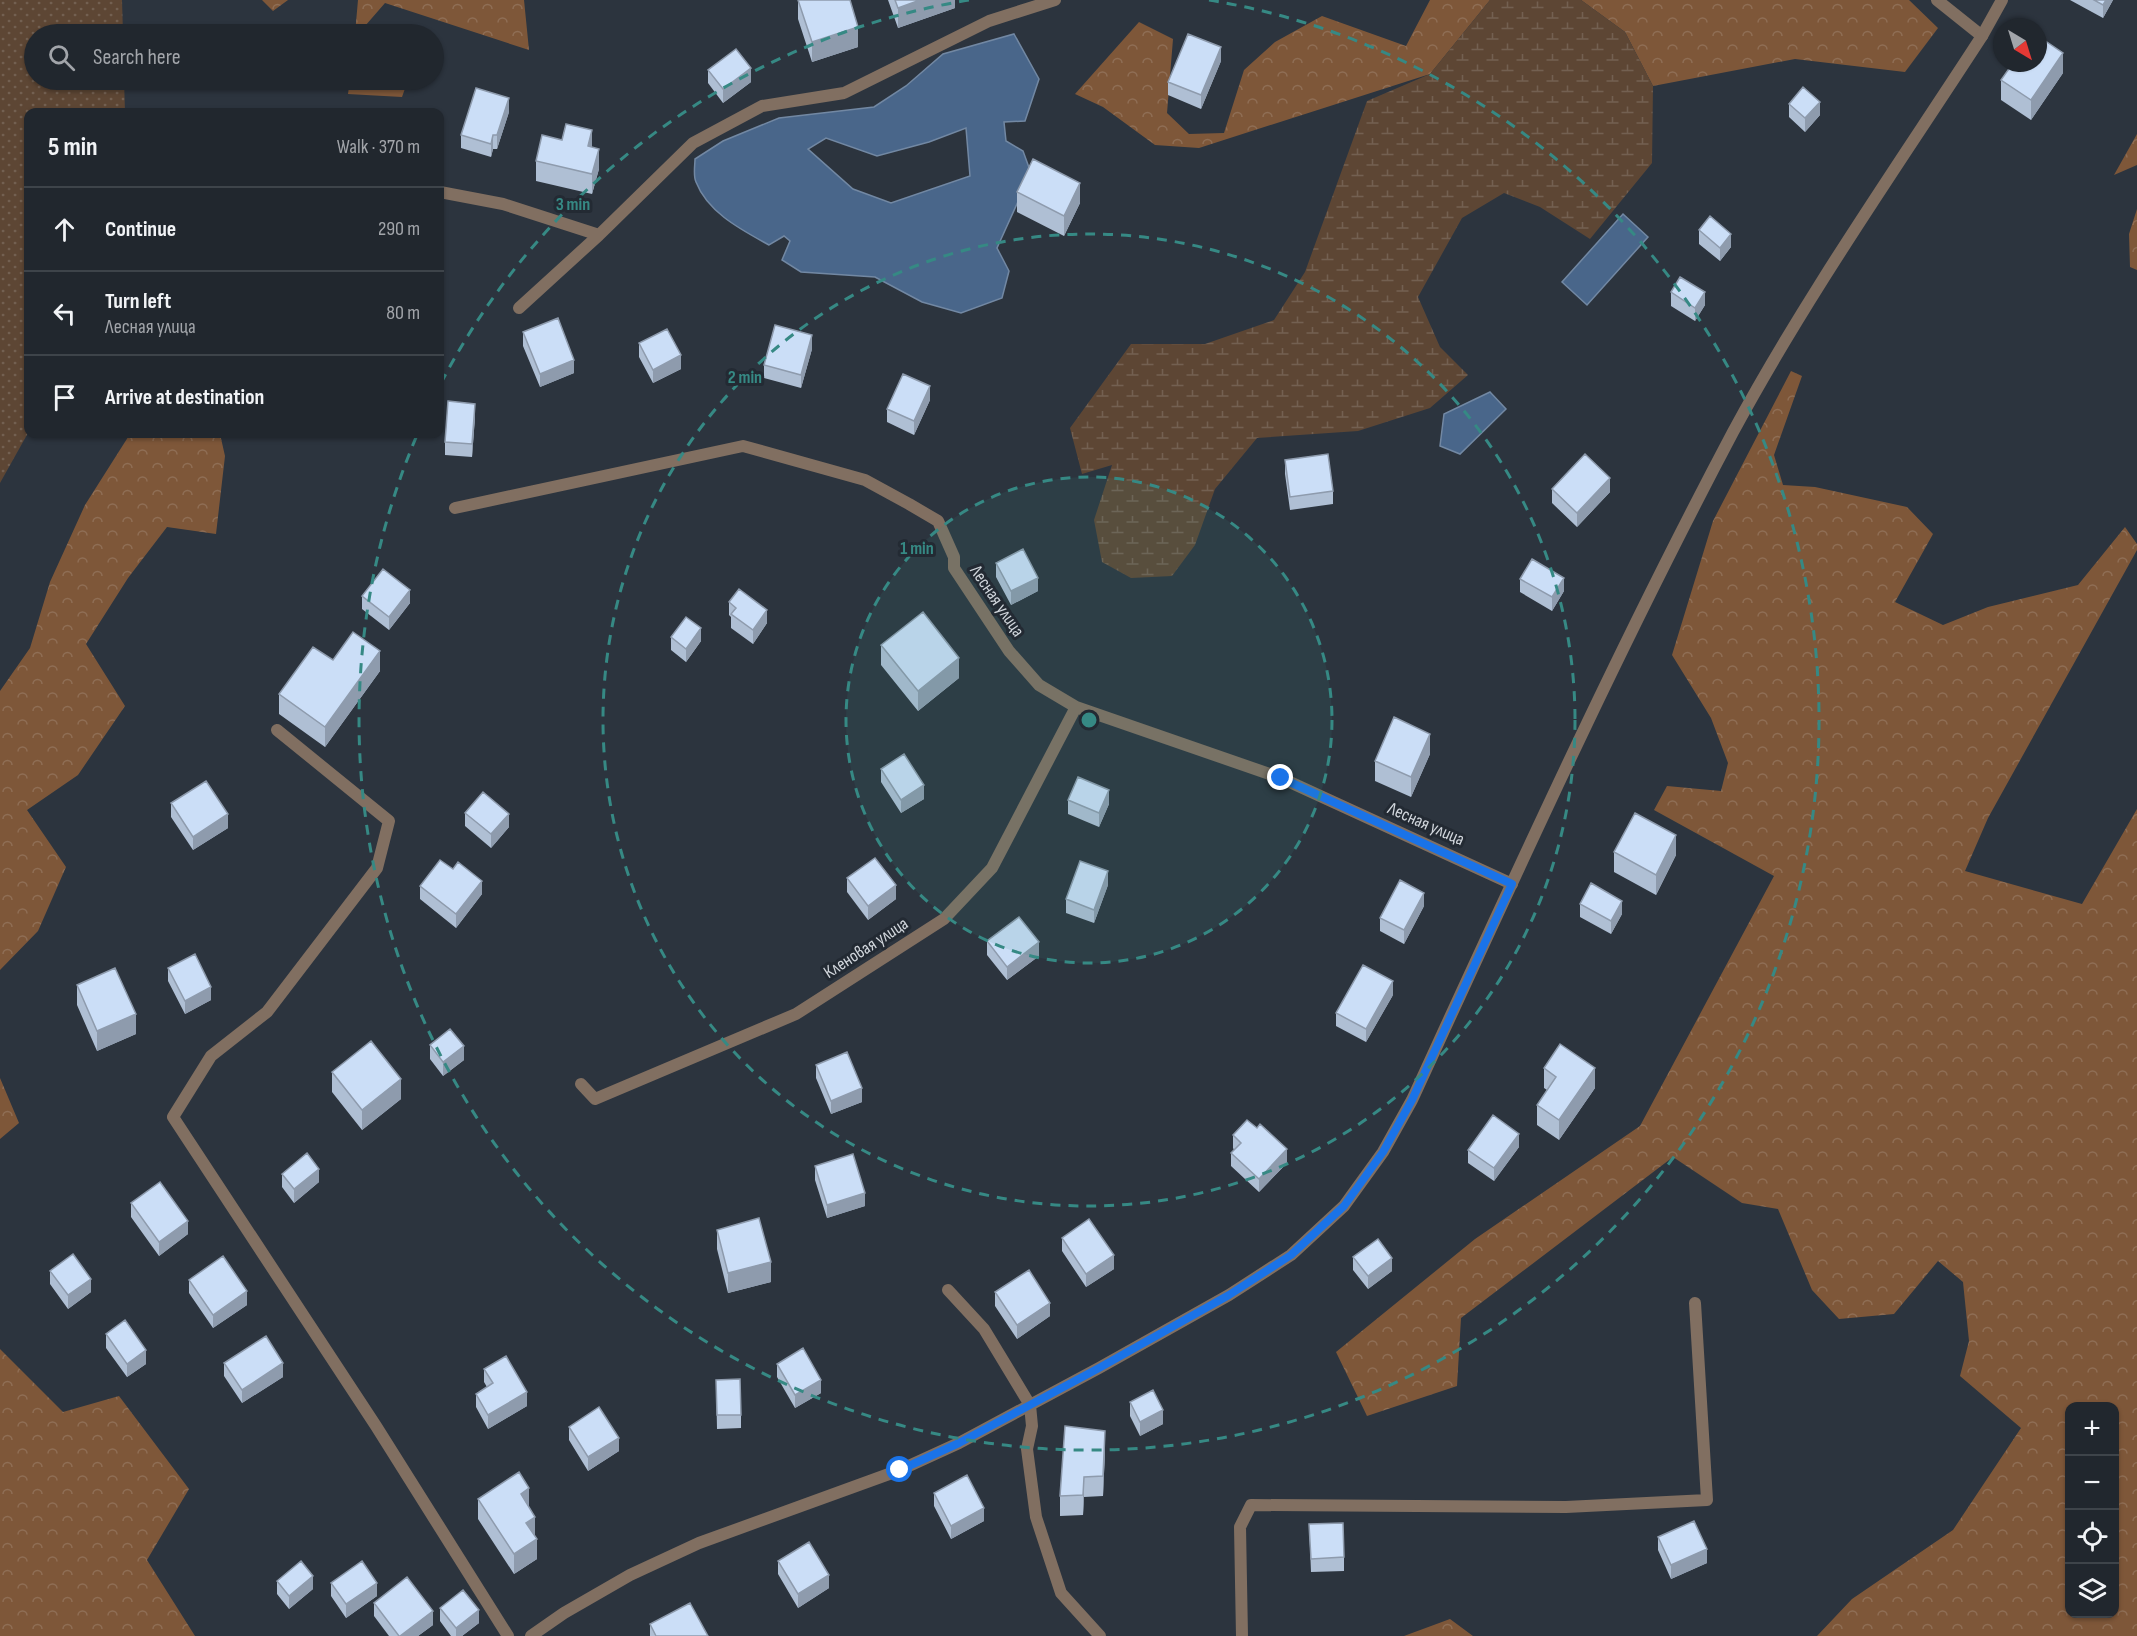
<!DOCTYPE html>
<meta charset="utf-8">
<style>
:root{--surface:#21272e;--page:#2d333a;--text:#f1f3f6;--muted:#a2a5aa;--line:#3e444a}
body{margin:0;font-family:"Sofia Sans Condensed",sans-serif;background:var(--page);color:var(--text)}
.controls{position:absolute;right:18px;bottom:18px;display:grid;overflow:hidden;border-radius:12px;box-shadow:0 2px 4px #0004}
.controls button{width:54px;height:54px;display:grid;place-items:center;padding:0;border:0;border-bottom:2px solid var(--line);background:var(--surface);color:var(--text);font:30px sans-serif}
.compass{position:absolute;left:1993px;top:18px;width:54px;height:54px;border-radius:50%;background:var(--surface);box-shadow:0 2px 4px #0004;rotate:142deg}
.stop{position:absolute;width:18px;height:18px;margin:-14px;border:4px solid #1a73e8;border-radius:50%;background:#fff}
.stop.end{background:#1a73e8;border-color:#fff;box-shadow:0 2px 6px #0008}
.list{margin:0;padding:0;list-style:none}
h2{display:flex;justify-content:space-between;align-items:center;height:78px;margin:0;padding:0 24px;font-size:26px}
h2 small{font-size:20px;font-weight:400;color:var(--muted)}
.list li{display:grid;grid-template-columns:39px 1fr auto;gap:18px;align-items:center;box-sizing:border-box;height:84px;padding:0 24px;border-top:2px solid var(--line)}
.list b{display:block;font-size:22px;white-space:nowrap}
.list p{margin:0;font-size:20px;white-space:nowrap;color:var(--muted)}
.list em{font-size:20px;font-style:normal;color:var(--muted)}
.icon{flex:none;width:33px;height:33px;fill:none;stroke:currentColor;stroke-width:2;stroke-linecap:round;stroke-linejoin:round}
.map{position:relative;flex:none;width:2137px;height:1636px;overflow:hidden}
.search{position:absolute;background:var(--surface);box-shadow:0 2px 4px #0004;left:24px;top:24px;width:420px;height:66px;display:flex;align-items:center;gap:15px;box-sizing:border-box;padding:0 21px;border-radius:33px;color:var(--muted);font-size:22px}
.panel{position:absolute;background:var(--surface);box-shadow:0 2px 4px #0004;left:24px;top:108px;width:420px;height:330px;border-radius:12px}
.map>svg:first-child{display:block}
</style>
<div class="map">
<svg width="2137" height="1636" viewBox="0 0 2137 1636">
<defs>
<pattern id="grass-dots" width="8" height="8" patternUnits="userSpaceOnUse" patternTransform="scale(1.5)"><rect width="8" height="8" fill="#5d4634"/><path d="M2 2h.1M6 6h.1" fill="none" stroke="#736051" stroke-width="1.8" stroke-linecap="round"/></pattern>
<pattern id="forest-crowns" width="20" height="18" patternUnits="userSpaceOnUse" patternTransform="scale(1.5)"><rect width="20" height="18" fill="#7e5739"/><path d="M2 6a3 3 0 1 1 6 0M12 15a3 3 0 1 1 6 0" fill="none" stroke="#8f6e55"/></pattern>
<pattern id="wetland-marsh" width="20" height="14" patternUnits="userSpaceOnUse" patternTransform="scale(1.5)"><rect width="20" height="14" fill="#5d4634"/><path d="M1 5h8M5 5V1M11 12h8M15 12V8" fill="none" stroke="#736051"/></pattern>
</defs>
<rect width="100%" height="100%" fill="#2c343e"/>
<path fill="url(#grass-dots)" d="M0 0H122L123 34H34V80H124L125 112H28V433L0 483Z"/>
<path fill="url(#forest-crowns)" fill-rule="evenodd" d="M262 0H288L273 11Z
M358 0H524L529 50 385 3 365 26 382 34H355Z
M1430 0H1490L1430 74 1199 148 1155 145 1103 107 1075 94 1139 22 1173 39 1167 113 1189 134 1224 133 1244 70 1275 42 1322 16 1406 46Z
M1581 0H1909L1938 28 1905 72 1795 59 1653 86 1625 32Z
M350 80H408L402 97 348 94Z
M2137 134V165L2114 175Z
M2137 209V270L2130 267 2129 234Z
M1791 371 1802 376 1774 455 1783 485 1815 487 1907 507 1933 534 1895 602 1943 625 1988 607 2078 585 2125 527 2137 544V550L1988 818 1965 871 2082 904 2137 809V1636H1817L1852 1599 1953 1530 2021 1428 1960 1376 1969 1341 1963 1282 1938 1261 1894 1314 1839 1319 1812 1290 1778 1209 1742 1203 1673 1157 1461 1318 1457 1386 1367 1416 1336 1352 1475 1239 1640 1126 1774 876 1654 810 1667 786 1721 791 1728 763 1711 718 1672 655 1713 521ZM2070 1406H2114V1614H2070Z
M130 434H220L225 456 216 534 167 527 128 578 86 644 125 706 78 775 27 810 66 867 38 931 0 970V691L30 648 50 582 85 505Z
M0 1078 19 1123 0 1139Z
M0 1349 63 1412 119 1396 189 1489 147 1560 195 1636H0Z
M1450 1619 1473 1636H1404Z"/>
<path fill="url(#wetland-marsh)" d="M1490 0H1581L1625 32 1653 86 1652 163 1590 239 1540 207 1504 193 1462 218 1418 297 1440 347 1468 375 1430 408 1358 431 1257 438 1215 489 1195 545 1172 576 1131 578 1102 562 1094 520 1112 465 1082 474 1070 428 1131 344H1205L1274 320 1305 272 1367 101 1430 74Z"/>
<path fill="#49668a" stroke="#7288a3" stroke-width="1.5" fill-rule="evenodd" d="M1014 34 1039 79 1025 121 1004 122 1006 141 1023 151 1031 173 997 248 1009 271 1002 298 961 313 922 302 875 277 801 272 782 260 790 241 784 236 769 245C742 230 708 213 696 182 693 176 695 165 695 159L723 141 779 118 874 107 906 86 943 54ZM966 128 970 176 891 203 853 189 808 149 826 138 877 156 929 142Z
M1623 214 1648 237 1587 305 1562 282Z
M1490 392 1506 409 1460 454 1440 446 1444 414Z"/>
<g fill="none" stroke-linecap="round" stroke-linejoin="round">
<path stroke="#816f61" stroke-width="12" d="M1937 0 1982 36
M440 192 503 204 599 235
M519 308 599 235 693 143 762 106 844 93 989 21 1055 0
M455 508 743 446 865 480 909 504 938 521 954 557V568L1009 651 1039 685 1076 707 1281 778 1512 884
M277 730 389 821 377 868 267 1012 211 1056 173 1117 376 1426 508 1636
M581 1084 595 1099 796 1014 944 919 992 868 1076 707
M948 1290 984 1329 1030 1405 1032 1426 1027 1449 1036 1517 1061 1593 1100 1636
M1242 1636 1240 1527 1251 1505 1566 1507 1707 1500 1695 1303"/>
<path stroke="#816f61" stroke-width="12" d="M531 1636 564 1613 630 1575 699 1543 900 1470 959 1443 1099 1368 1229 1295 1291 1255 1344 1206 1383 1152 1412 1100C1515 876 1617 651 1733 432 1807 295 1897 167 1982 36L2002 0"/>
</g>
<path fill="#afbfd4" d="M798 0 858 47 812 62 798 19Z
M888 0H955V8L898 28Z
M2070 0H2113L2103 18Z
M1221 61 1201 109 1168 95V82Z
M708 70 751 82 723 103 708 83Z
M2063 73 2031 120 2001 100V80Z
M1789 104 1820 115 1805 132 1789 117Z
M509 112 497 149H493L491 157 461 148V135Z
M562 140 592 147 599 169 592 194 536 181V161Z
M1017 192 1080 203 1064 236 1017 212Z
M1699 230 1731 247 1720 261 1699 244Z
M1671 292 1705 305 1695 321 1671 306Z
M523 332 574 373 540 387 523 346Z
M639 343 681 369 653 383 639 357Z
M812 349 801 388 764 378V365Z
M930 400 914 435 887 422V409Z
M475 417 472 457 445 455V442Z
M1285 460 1333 491V504L1290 510 1285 474Z
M1552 489 1610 492 1577 527 1552 503Z
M996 563 1038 591 1011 605 996 577Z
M1520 579 1564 591 1552 611 1520 592Z
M362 596 410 603 389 630 362 609Z
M729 602 767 623 753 644 731 628V617L729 615Z
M671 637 701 641 686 662 671 650Z
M881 645 959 678 918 711 881 665Z
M333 660 380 671 325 747 279 714V694Z
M1430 754 1411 797 1375 781V761Z
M881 769 924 799 901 813 881 782Z
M1068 800 1109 804 1099 827 1068 814Z
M171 803 228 828 193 850 171 817Z
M465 813 509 827 491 848 465 826Z
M1614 852 1676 855 1656 895 1614 872Z
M847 878 896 899 868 920 847 892Z
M1108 885 1094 923 1066 913V899Z
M420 886 482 894 456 928 420 899Z
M1580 904 1622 914 1611 934 1580 917Z
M1424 906 1404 944 1380 931V918Z
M987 941 1039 956 1007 980 987 955Z
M168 968 211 1000 185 1014 168 981Z
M77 985 136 1034 97 1051 77 1005Z
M1393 995 1366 1042 1336 1026V1013Z
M430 1045 464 1060 443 1076 430 1059Z
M816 1065 862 1102 831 1114 816 1078Z
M1544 1068 1595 1088 1559 1140 1537 1125V1105L1547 1090 1544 1088Z
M332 1072 401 1099 362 1130 332 1092Z
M1233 1135 1287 1163 1259 1192 1231 1166V1153L1234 1150 1233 1148Z
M1519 1147 1494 1181 1468 1163V1150Z
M815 1166 865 1206 827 1218 815 1180Z
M282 1174 319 1182 294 1203 282 1187Z
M131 1203 188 1234 159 1256 131 1217Z
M717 1230 771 1282 728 1293 717 1249Z
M1062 1238 1114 1269 1086 1287 1062 1251Z
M1353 1257 1392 1271 1368 1289 1353 1270Z
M50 1271 91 1292 68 1309 50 1284Z
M189 1280 247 1305 213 1328 189 1293Z
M995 1292 1050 1316 1017 1339 995 1306Z
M106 1334 146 1364 127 1377 106 1348Z
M224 1363 283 1377 242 1403 224 1376Z
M777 1364 821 1393 795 1408 777 1377Z
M484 1369 527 1406 488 1429 476 1407V1394L487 1387 484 1382Z
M716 1380 741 1415V1428L717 1429Z
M1130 1402 1163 1424 1140 1436 1130 1416Z
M569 1427 619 1451 588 1471 569 1440Z
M1105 1451 1103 1496 1084 1497 1083 1515 1060 1516V1496Z
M934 1493 984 1521 951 1539 934 1506Z
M478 1499 529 1507 535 1537 537 1559 514 1574 478 1519Z
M1309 1524 1344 1557V1571L1311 1572Z
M1658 1537 1707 1563 1671 1579 1658 1550Z
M778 1561 829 1588 798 1608 778 1574Z
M277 1581 313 1589 289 1609 277 1594Z
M331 1583 377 1596 346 1618 331 1596Z
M374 1603 433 1625 418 1636H389L374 1616Z
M440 1608 479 1623 462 1636H451L440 1621Z
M650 1624 708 1636H650Z"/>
<path fill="#8e9bad" d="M920 0H955V8L898 28V8Z
M2106 0H2113L2103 18V5Z
M858 27V47L812 62V42Z
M1221 47V61L1201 109V95Z
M2063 53V73L2031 120V100Z
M751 68V82L723 103V89Z
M509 98V112L497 149V135Z
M1820 102V115L1805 132V118Z
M592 130V150L588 146Z
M493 135V149L491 157V144Z
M599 149V169L592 194V174Z
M1080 183V203L1064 236V216Z
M1731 234V247L1720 261V248Z
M1705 292V305L1695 321V308Z
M812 335V349L801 388V375Z
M681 355V369L653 383V370Z
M574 360V373L540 387V374Z
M930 386V400L914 435V421Z
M475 404V417L472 457V444Z
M1610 478V492L1577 527V513Z
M1038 578V591L1011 605V591Z
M1564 578V591L1552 611V597Z
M410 590V603L389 630V617Z
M767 610V623L753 644V630Z
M701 628V641L686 662V649Z
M380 651V671L325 747V727Z
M959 658V678L918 711V691Z
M1430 734V754L1411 797V777Z
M924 785V799L901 813V800Z
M1109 790V804L1099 827V813Z
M228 814V828L193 850V837Z
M509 814V827L491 848V834Z
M1676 835V855L1656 895V875Z
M1108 871V885L1094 923V910Z
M482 881V894L456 928V914Z
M896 885V899L868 920V906Z
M1424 893V906L1404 944V930Z
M1622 901V914L1611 934V921Z
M1039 942V956L1007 980V967Z
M1393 981V995L1366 1042V1029Z
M211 987V1000L185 1014V1001Z
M136 1014V1034L97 1051V1031Z
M464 1046V1060L443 1076V1062Z
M1595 1068V1088L1559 1140V1120Z
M401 1079V1099L362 1130V1110Z
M862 1088V1102L831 1114V1101Z
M1519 1134V1147L1494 1181V1168Z
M1287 1149V1163L1259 1192V1179Z
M319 1169V1182L294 1203V1189Z
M865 1193V1206L827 1218V1205Z
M188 1221V1234L159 1256V1242Z
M1114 1255V1269L1086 1287V1274Z
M1392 1258V1271L1368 1289V1276Z
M771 1262V1282L728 1293V1273Z
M91 1279V1292L68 1309V1295Z
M247 1291V1305L213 1328V1315Z
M1050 1303V1316L1017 1339V1325Z
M146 1350V1364L127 1377V1364Z
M283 1363V1377L242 1403V1390Z
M821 1380V1393L795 1408V1395Z
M527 1392V1406L488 1429V1415Z
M1163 1410V1424L1140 1436V1422Z
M1105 1431V1451L1103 1496V1476Z
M619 1438V1451L588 1471V1457Z
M1084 1477V1497L1083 1515V1495Z
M529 1488V1508L521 1494Z
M984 1508V1521L951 1539V1526Z
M535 1517V1537L526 1543V1523Z
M537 1539V1559L514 1574V1554Z
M1707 1549V1563L1671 1579V1565Z
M829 1575V1588L798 1608V1594Z
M313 1576V1589L289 1609V1596Z
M377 1583V1596L346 1618V1604Z
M479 1610V1623L462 1636H456V1628Z
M433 1611V1625L418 1636H400Z"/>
<path fill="#cbdef7" stroke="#8e9bad" stroke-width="1.5" d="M798 0H850L858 27 812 42Z
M895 0H920L898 8Z
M2094 0H2106L2103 5Z
M1188 34 1221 47 1201 95 1168 82Z
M2038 36 2063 53 2031 100 2001 80 2013 63H2038Z
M736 49 751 68 723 89 708 70Z
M1803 87 1820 102 1805 118 1789 104Z
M476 88 509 98 497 135H493L491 144 461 135Z
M566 124 592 130 588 146 599 149 592 174 536 161 542 135 562 140Z
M1033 159 1080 183 1064 216 1017 192Z
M1710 216 1731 234 1720 248 1699 230Z
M1680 277 1705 292 1695 308 1671 292Z
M558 318 574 360 540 374 523 332Z
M775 325 812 335 801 375 764 365Z
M667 329 681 355 653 370 639 343Z
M903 374 930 386 914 421 887 409Z
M448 401 475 404 472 444 445 442Z
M1328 454 1333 491 1290 497 1285 460Z
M1585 454 1610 478 1577 513 1552 489Z
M1023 549 1038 578 1011 591 996 563Z
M1532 559 1564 578 1552 597 1520 579Z
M383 569 410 590 389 617 362 596Z
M739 589 767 610 753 630 731 614 736 608 729 602Z
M923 612 959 658 918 691 881 645Z
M686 617 701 628 686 649 671 637Z
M353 632 380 651 325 727 279 694 313 647 333 660Z
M1394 717 1430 734 1411 777 1375 761Z
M904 754 924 785 901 800 881 769Z
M1078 777 1109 790 1099 813 1068 800Z
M206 781 228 814 193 837 171 803Z
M483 792 509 814 491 834 465 813Z
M1635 813 1676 835 1656 875 1614 852Z
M875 858 896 885 868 906 847 878Z
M440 860 453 869 458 862 482 881 456 914 420 886Z
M1080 861 1108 871 1094 910 1066 899Z
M1400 880 1424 893 1404 930 1380 918Z
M1591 883 1622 901 1611 921 1580 904Z
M1019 917 1039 942 1007 967 987 941Z
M195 954 211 987 185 1001 168 968Z
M1363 965 1393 981 1366 1029 1336 1013Z
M115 968 136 1014 97 1031 77 985Z
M450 1029 464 1046 443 1062 430 1045Z
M371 1041 401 1079 362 1110 332 1072Z
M1560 1044 1595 1068 1559 1120 1537 1105 1556 1077 1544 1068Z
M847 1052 862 1088 831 1101 816 1065Z
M1493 1115 1519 1134 1494 1168 1468 1150Z
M1247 1120 1257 1128 1260 1124 1287 1149 1259 1179 1231 1153 1241 1143 1233 1135Z
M307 1153 319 1169 294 1189 282 1174Z
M853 1154 865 1193 827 1205 815 1166Z
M160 1182 188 1221 159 1242 131 1203Z
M759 1218 771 1262 728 1273 717 1230Z
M1089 1219 1114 1255 1086 1274 1062 1238Z
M1378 1239 1392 1258 1368 1276 1353 1257Z
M73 1254 91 1279 68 1295 50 1271Z
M223 1256 247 1291 213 1315 189 1280Z
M1029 1270 1050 1303 1017 1325 995 1292Z
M125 1320 146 1350 127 1364 106 1334Z
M266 1336 283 1363 242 1390 224 1363Z
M803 1348 821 1380 795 1395 777 1364Z
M506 1356 527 1392 488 1415 476 1394 493 1383 484 1369Z
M740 1379 741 1415H717L716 1380Z
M1153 1390 1163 1410 1140 1422 1130 1402Z
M599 1407 619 1438 588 1457 569 1427Z
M1065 1426 1105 1431 1103 1476 1084 1477 1083 1495 1060 1496Z
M519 1472 529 1488 521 1494 535 1517 526 1523 537 1539 514 1554 478 1499Z
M967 1475 984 1508 951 1526 934 1493Z
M1694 1521 1707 1549 1671 1565 1658 1537Z
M1343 1523 1344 1557 1311 1559 1309 1524Z
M809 1542 829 1575 798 1594 778 1561Z
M301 1561 313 1576 289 1596 277 1581Z
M362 1561 377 1583 346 1604 331 1583Z
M407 1577 433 1611 400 1636H399L374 1603Z
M463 1590 479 1610 456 1628 440 1608Z
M690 1603 708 1636H656L650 1624Z"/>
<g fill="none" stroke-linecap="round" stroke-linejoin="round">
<path stroke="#1a73e8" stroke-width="8" d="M900 1470 959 1443 1099 1368 1229 1295 1291 1255 1344 1206 1383 1152 1412 1100 1512 884 1281 778"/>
</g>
<circle cx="1089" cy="720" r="243" fill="#368984" fill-opacity=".12"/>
<g fill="none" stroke="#368984" stroke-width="3" stroke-dasharray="10 8">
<circle cx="1089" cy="720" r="243"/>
<circle cx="1089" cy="720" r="486"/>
<path d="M441 383A730 730 0 0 1 969 0M1209 0A730 730 0 1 1 417 435"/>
</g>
<g text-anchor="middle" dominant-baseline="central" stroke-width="6" stroke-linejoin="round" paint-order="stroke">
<g font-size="18" fill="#d1d6dc" stroke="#232a33">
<text transform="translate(997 601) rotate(56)">Лесная улица</text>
<text transform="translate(1426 824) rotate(24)">Лесная улица</text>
<text transform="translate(866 948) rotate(-33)">Кленовая улица</text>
</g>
</g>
<circle cx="1089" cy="720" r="9" fill="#368984" stroke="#232a33" stroke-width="3"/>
<g font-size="18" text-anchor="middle" font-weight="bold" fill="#368984" stroke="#232a33" stroke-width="6" stroke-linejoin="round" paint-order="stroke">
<text x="573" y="210">3 min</text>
<text x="745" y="383">2 min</text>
<text x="917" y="554">1 min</text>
</g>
</svg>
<div class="controls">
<button>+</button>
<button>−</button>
<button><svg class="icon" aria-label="locate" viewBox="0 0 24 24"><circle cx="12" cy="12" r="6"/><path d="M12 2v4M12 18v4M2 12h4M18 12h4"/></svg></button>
<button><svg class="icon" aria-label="layers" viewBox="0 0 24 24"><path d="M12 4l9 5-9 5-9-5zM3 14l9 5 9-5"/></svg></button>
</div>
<svg class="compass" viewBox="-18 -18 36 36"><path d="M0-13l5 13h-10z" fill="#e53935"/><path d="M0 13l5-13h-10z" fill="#a2a5aa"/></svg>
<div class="stop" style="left:900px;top:1470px"></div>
<div class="stop end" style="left:1281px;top:778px"></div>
<div class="search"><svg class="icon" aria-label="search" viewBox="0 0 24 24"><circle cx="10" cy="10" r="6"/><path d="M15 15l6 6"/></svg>Search here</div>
<section class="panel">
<h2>5 min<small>Walk · 370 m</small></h2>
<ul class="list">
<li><svg class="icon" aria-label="ahead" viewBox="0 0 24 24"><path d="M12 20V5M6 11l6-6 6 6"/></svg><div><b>Continue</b></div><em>290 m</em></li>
<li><svg class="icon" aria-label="left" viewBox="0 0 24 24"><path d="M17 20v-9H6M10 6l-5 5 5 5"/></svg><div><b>Turn left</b><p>Лесная улица</p></div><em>80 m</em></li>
<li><svg class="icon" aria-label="arrive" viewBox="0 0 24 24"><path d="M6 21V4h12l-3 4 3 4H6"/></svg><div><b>Arrive at destination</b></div></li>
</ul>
</section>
</div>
